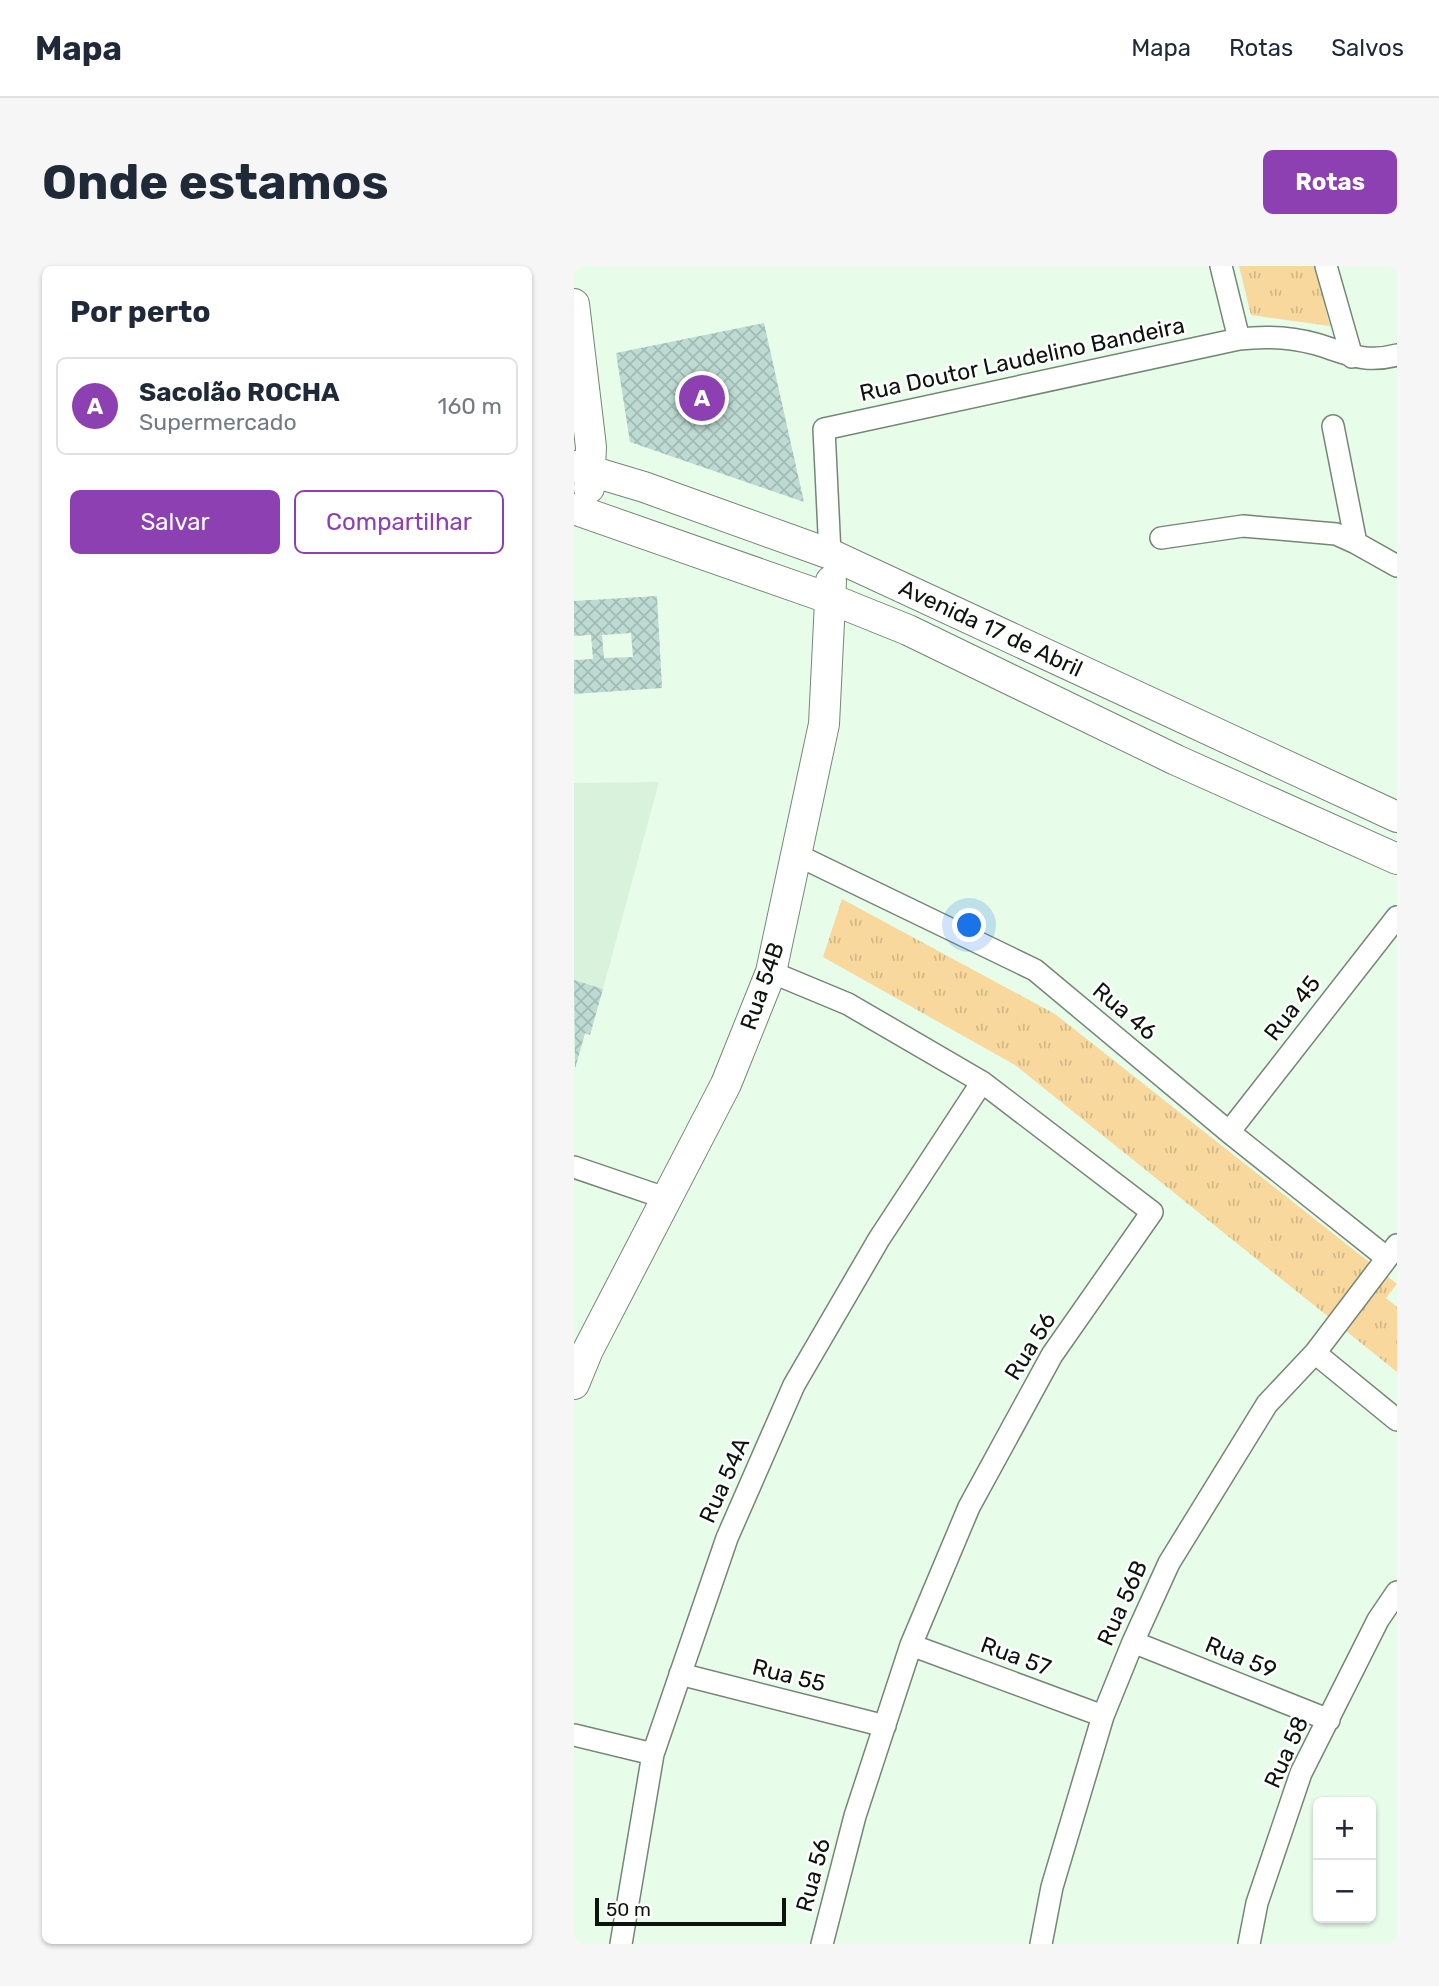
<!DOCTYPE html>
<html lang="pt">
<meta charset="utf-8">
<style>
:root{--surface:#fff;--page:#f6f6f7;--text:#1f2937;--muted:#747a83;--line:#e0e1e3;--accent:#8c40b1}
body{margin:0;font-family:Rubik,sans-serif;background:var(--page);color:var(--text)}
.controls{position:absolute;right:21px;bottom:21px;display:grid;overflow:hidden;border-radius:10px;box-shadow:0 2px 5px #0004}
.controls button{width:63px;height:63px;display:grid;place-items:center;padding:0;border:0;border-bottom:2px solid var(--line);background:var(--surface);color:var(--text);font:35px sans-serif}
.scale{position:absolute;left:21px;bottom:18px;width:191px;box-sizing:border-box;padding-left:7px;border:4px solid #0d140e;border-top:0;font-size:19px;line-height:24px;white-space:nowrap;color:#0d140e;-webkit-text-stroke:5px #fff;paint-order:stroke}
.you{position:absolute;left:396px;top:660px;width:24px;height:24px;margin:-18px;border:5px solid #fff;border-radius:50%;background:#1a73e8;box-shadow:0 0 0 10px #1a73e833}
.badge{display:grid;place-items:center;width:46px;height:46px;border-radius:50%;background:var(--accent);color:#fff;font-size:23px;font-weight:700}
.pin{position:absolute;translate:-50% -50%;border:4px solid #fff;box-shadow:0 2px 7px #0006}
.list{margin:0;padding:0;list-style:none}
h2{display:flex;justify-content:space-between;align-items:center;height:91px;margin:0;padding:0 28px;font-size:30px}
h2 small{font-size:23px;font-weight:400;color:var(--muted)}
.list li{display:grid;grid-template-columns:46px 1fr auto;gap:21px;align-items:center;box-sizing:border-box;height:98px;margin:0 14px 14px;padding:0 14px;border:2px solid var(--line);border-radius:10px}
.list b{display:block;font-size:26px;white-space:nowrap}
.list p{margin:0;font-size:23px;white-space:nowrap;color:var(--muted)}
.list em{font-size:23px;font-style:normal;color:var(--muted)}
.actions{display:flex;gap:14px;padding:21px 28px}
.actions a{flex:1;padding:16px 0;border:2px solid var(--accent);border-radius:10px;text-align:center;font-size:24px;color:var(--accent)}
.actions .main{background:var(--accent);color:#fff}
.map{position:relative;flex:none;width:823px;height:1678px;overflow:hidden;border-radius:10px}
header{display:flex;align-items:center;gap:42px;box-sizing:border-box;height:98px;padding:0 35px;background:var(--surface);border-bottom:2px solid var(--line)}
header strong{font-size:33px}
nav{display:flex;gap:38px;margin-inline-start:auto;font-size:24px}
.intro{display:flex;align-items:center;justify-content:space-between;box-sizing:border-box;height:168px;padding:0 42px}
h1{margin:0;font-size:49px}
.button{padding:18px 32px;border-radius:10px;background:var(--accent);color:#fff;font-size:24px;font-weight:700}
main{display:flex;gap:42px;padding:0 42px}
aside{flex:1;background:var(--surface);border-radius:10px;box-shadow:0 2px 5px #0004}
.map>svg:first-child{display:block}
</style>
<header>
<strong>Mapa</strong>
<nav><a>Mapa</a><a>Rotas</a><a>Salvos</a></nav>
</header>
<div class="intro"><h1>Onde estamos</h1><a class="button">Rotas</a></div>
<main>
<aside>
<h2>Por perto<small></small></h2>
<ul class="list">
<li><span class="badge">A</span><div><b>Sacolão ROCHA</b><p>Supermercado</p></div><em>160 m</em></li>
</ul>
<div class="actions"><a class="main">Salvar</a><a>Compartilhar</a></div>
</aside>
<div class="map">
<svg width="823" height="1678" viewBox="0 0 823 1678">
<defs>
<pattern id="grass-tufts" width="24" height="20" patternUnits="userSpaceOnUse" patternTransform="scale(1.75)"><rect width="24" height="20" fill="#f8d89d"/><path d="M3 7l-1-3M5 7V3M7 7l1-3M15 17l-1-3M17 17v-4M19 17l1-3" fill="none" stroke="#d3b886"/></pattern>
<pattern id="building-cross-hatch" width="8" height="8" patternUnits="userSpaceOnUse" patternTransform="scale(1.75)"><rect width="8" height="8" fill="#bddad3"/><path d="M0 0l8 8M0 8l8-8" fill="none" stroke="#a1bab4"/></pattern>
</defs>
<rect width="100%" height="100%" fill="#e8fcea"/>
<path fill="#d9f2db" d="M85 516 29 723 0 714V517Z"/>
<path fill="url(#grass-tufts)" d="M665 0H741L756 60 677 49Z
M268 633 481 748 823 1018 812 1032 823 1041V1106L441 799 249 691Z"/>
<path fill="url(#building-cross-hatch)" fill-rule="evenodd" d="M190 57 230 236 56 176 42 87Z
M83 330 88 422 0 428V394L19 393 17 369 0 370V335ZM57 367 59 391 30 392 28 369Z
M0 714 29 723 16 769 11 767 1 803Z"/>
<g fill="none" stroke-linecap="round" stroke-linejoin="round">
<defs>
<path id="street" d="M647 0 665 73
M752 0 778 91
M759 160 782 277 823 300
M587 272 669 260 762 268 782 277
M256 288 250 163 665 73C691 70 717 71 742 78 772 87 790 98 823 89
M223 589 461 704 655 866 813 992
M197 706 274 738 408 816 578 946 478 1089 395 1241 337 1379 281 1550 248 1678
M655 866 823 651
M0 901 94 933
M741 1087 823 979
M559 1376 755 1454
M337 1379 529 1450
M106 1408 311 1460
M0 1469 79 1488
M47 1678 79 1488 153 1272 220 1119 305 973 408 816
M467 1678 478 1621 529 1450 559 1376 595 1297 693 1138 741 1087 823 1154
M675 1678 683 1637 727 1507 804 1354 823 1326"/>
<path id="secondary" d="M0 38 17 181 15 222
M0 200 70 221 256 288 823 551
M0 243 257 333 334 364 602 494 823 593
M0 1118 14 1084 152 818 197 706 250 458 257 315"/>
</defs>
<use href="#street" stroke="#758676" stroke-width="24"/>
<use href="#secondary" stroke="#758676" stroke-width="32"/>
<use href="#street" stroke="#fff" stroke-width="21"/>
<use href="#secondary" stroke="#fff" stroke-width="30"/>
</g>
<g text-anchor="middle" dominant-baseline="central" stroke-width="5" stroke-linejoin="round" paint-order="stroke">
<g font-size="23" fill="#0d140e" stroke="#fff">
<text transform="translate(448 93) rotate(-12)">Rua Doutor Laudelino Bandeira</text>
<text transform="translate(417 362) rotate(25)">Avenida 17 de Abril</text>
<text transform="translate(188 720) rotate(-71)">Rua 54B</text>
<text transform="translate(718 742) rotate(-52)">Rua 45</text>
<text transform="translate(551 745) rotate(40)">Rua 46</text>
<text transform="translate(456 1080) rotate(-58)">Rua 56</text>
<text transform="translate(150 1214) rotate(-66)">Rua 54A</text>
<text transform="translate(548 1337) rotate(-66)">Rua 56B</text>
<text transform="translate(442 1390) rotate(20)">Rua 57</text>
<text transform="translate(667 1391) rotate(22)">Rua 59</text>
<text transform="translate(215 1409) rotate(14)">Rua 55</text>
<text transform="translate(712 1486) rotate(-66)">Rua 58</text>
<text transform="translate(239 1609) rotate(-75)">Rua 56</text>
</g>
</g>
</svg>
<div class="controls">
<button>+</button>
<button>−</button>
</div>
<div class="scale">50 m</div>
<div class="you"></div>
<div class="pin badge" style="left:128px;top:132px">A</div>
</div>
</main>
